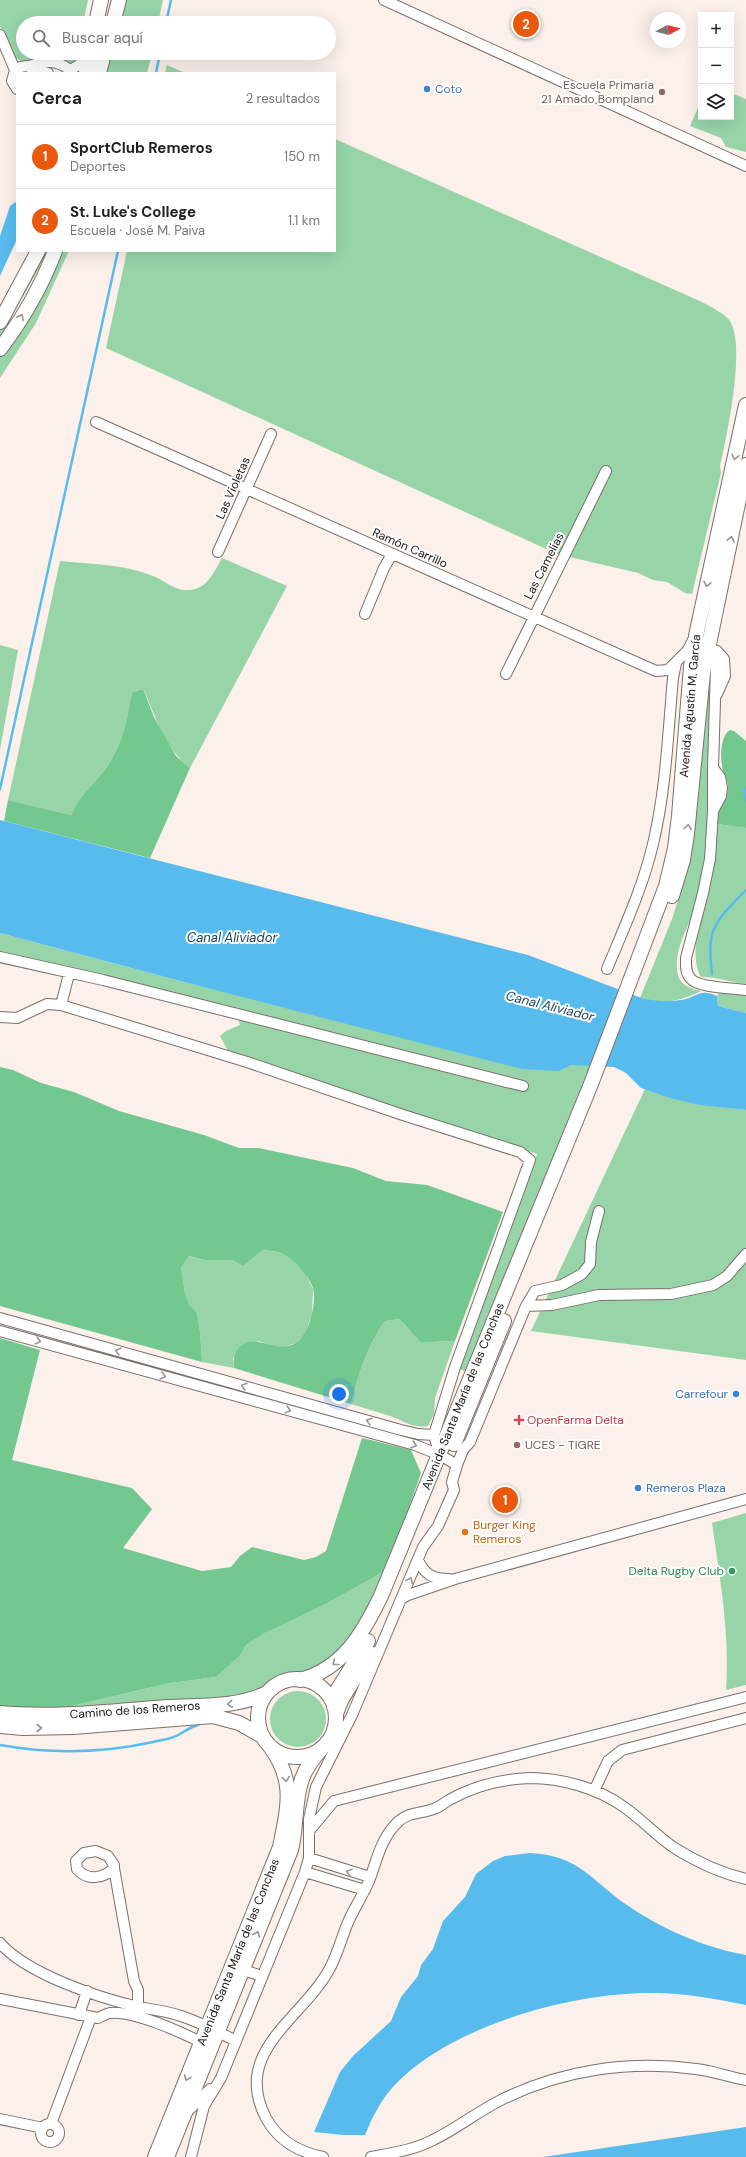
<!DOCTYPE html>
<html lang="es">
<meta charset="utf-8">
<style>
:root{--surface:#fff;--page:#f2f2f2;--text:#222;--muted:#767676;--line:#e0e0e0;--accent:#ea580c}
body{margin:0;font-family:"DM Sans",sans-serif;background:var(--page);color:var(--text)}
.controls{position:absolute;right:12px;top:12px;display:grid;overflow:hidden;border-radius:0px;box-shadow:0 4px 16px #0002}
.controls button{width:36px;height:36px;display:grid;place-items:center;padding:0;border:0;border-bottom:1px solid var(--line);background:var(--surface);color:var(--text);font:20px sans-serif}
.compass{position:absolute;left:650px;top:12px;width:36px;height:36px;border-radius:50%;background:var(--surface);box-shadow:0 4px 16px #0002;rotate:83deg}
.you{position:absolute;left:339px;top:1394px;width:14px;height:14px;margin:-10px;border:3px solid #fff;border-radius:50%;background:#1a73e8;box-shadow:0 0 0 6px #1a73e833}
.badge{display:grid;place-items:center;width:26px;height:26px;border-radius:50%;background:var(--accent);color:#fff;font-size:13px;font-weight:700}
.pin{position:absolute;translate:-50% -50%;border:2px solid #fff;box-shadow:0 1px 4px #0006}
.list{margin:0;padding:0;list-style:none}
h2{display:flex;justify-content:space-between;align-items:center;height:52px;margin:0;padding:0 16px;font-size:17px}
h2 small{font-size:13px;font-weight:400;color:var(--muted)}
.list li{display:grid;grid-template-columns:26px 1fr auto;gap:12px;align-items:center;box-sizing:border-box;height:64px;padding:0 16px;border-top:1px solid var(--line)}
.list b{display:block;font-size:15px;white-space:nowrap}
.list p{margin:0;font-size:13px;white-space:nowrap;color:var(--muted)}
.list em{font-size:13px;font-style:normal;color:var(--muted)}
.icon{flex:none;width:22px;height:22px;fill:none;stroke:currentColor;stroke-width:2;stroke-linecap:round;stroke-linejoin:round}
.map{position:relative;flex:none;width:746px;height:2157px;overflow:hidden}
.search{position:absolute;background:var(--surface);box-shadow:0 4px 16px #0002;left:16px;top:16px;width:320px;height:44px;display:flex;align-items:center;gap:10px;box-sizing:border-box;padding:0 14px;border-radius:22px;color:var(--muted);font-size:15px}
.panel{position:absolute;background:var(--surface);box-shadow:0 4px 16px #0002;left:16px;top:72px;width:320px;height:180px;border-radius:0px}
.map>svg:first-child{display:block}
</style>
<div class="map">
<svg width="746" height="2157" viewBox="0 0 746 2157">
<rect width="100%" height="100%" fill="#fcf0ea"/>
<path fill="#97d5a9" d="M0 0H88L83 23H23V53H76L73 64 25 62 17 59 11 52 0 26Z
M125 0H163L158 23H118Z
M110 53H152L147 73H105Z
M167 65 185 73H165Z
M731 93 746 99V152L726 147 721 138 690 126 701 101V117H731Z
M335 139 702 302C711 307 724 313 730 321 746 346 727 435 720 466L721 473 692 594 685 593 667 582 653 580 638 573 557 554 106 348 127 251H335Z
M41 251H46L38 270 0 337V329Z
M57 251H69L36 323 0 378V355Z
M222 558 287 586 190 768C163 746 157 718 143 689L132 692C128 720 122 744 106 768 94 784 79 796 71 815L8 800 60 561C90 564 124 564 153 576 168 582 177 594 195 589 209 585 215 570 222 558Z
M0 645 18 650 0 750Z
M712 663C711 726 714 799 704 861 701 879 698 897 692 914 686 932 675 950 677 969 678 984 688 988 701 991 684 1000 659 1006 640 998L672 919 687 872 693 840 707 677Z
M716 824 746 828V984C730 982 717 977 701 977 685 951 709 896 714 866 716 853 715 838 716 824Z
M0 933 203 987 559 1071 572 1065H591L465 1371 459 1369 537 1154 229 1053 220 1036 226 1031 240 1025 236 1012 0 953Z
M720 991 746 996V1013L718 1006 717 996Z
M645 1089C679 1101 711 1106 746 1110V1360L531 1331Z
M263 1250 285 1253 305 1273 313 1289 312 1314 305 1334 296 1343 280 1348 258 1341 233 1358 234 1368 202 1362 200 1331 197 1313 189 1304 185 1293 181 1267 188 1256 205 1260H232L243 1266Z
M399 1319C415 1339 430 1343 455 1341L435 1398 434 1414 428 1426C415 1428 409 1424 398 1419 383 1413 366 1409 351 1404 358 1376 367 1345 385 1321Z
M746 1513V1685L726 1690C730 1634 720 1579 712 1523Z
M387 1570 364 1620 330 1663 303 1673H286L275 1677 257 1693 222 1700H172L50 1711 170 1683 216 1677 240 1656 246 1645 265 1633 322 1606Z
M270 1719a28 28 0 1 1 56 0a28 28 0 1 1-56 0Z"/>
<path fill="#73c890" d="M143 689 154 717 176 756 190 768 150 858 4 821 8 800 71 815C79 796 94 784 106 768 123 743 127 721 132 692Z
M730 730 734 731 746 741V828L716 824C716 820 716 815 717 811 721 802 729 796 728 786 727 778 722 772 722 765 720 754 721 735 730 730Z
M0 1067 13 1070 41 1083 74 1092 119 1111 204 1135 239 1148H259L324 1162 353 1168 386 1181 427 1185 503 1212 455 1341 421 1342 399 1319 385 1321C367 1345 358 1376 351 1404L234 1368C233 1360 234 1352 241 1346 257 1332 278 1356 297 1342 309 1334 317 1303 313 1288 310 1279 302 1270 296 1264 283 1251 281 1252 263 1250L243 1266 232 1260H205L189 1256 181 1267 185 1293 189 1304 197 1313 200 1331 202 1362 0 1306Z
M0 1338 40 1350 12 1460 132 1488 152 1509 123 1548 202 1571 231 1567 240 1556 252 1547 304 1560 316 1557 326 1551 362 1438 411 1450 421 1473 387 1570 322 1606 265 1633 246 1645 240 1656 216 1677 170 1683 50 1711 0 1708Z"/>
<path fill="#57bced" d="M17 201V239L0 276V236L10 206Z
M0 820 528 955 644 999C657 1001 669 1002 682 1000 698 997 699 988 717 996L718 1006 746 1013V1110L700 1105 670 1098 641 1088 626 1073 614 1067 572 1065 559 1071 522 1069 203 987 0 933Z
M530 1853C577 1856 587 1875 621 1901 658 1927 701 1947 746 1955V2005C715 1999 685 1993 653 1993 572 1992 448 2026 392 2088 380 2102 372 2118 365 2135H344L314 2132 340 2072 353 2056 391 2021 401 1997 418 1976 421 1965 433 1949 443 1921 465 1897 476 1874 493 1861 505 1856Z
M746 2127V2157H543Z"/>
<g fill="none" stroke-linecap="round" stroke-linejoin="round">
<path stroke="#57bced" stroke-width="2.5" d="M166 23 171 0
M156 73 160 53
M746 788 744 792 746 801
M0 789 118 251
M712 974C711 963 709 951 711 940 713 920 733 904 746 890
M0 1745C50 1754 103 1753 153 1742 161 1740 173 1739 180 1734 187 1730 190 1727 198 1725"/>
<defs>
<path id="street" d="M384 0 746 166
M0 35 15 70
M29 66C44 61 56 59 70 70L79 65 88 53
M34 70 48 73
M17 89 12 81 15 70C23 64 31 65 36 73
M96 422 656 671 668 670 688 650 693 640
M218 552 271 434
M365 614 384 568 392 554
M707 649 714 657 716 667 713 768 720 777 722 788 721 796 713 811 710 859 703 893 686 958C686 965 685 973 691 979 699 988 733 988 746 990
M707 649 717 651 724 659 725 676 717 694
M506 674 606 471
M713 810V768
M0 957 103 980 523 1086
M607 969C624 928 643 887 653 844 666 790 668 733 673 678L676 663
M69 974 61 1005 247 1062 403 1115 520 1152 530 1160 455 1367 434 1435 440 1455
M0 1017 17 1018 47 1004 61 1005
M526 1306 552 1305 599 1295 671 1294 713 1285 727 1276 746 1254
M0 1318 401 1430 418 1434 434 1435
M0 1331 415 1445 440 1455 457 1465
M418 1560C425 1575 433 1579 449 1579
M401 1599 408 1595 455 1579 746 1499
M335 1722 343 1701 373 1652
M594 1791 608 1761 622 1750 746 1718
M309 1831 334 1801 746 1697
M96 1851 108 1856 114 1865V1868C103 1879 87 1881 77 1869L76 1861 84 1853Z
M309 1858 370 1877
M114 1868 134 1981 138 1990V2012
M305 1872 365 1890
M0 1943C27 1974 99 1998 139 2007 153 2010 167 2011 181 2016 200 2022 218 2032 236 2041
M243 1970 262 1976
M0 1999 98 2018C102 2016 106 2014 110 2013 134 2010 185 2034 207 2045
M79 2015 87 1991
M187 2112 210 2089
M0 2119 43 2128
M51 2124 91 2017
M41 2133a9 9 0 1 1 18 0a9 9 0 1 1-18 0Z
M191 2157 204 2106 221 2078 305 1872 309 1858V1819L316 1787 352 1715 423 1547 438 1526 454 1490 452 1482 457 1465 463 1450 470 1442 526 1306 535 1291 562 1285 582 1274 590 1264 591 1242 599 1211
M323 2157C298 2152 278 2140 266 2118 231 2051 303 2019 330 1968 338 1953 342 1936 349 1920 355 1907 363 1895 369 1881 377 1860 381 1837 399 1821 410 1811 423 1814 436 1808 441 1806 445 1802 449 1800 474 1786 502 1779 530 1778 561 1778 598 1788 624 1807 641 1819 656 1835 673 1847 695 1861 720 1873 746 1879
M371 2157C392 2153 414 2150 433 2140 456 2129 477 2112 501 2100 561 2070 629 2060 696 2069 713 2071 729 2077 746 2080"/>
<path id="secondary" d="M96 23 101 0
M113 23 119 0
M86 73 90 53
M99 73 104 53
M0 322 38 251
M0 349C22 320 42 285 55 251
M672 896 683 860 687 834 703 673 746 465
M454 1444 504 1321
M258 1718a39 39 0 1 1 78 0a39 39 0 1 1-78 0Z
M300 1680C343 1669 363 1633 381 1596L591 1084 666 886 675 848 679 816 691 666 697 631 746 405
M334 1707 338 1689 368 1641
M0 1713C56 1718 112 1711 168 1707 203 1705 235 1708 267 1693
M0 1726 23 1728 73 1727 213 1716 239 1723 262 1736
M155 2157 280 1847C288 1806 296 1781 269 1745
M167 2157 291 1850C297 1828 294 1801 302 1779 306 1767 314 1757 322 1748"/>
</defs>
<use href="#street" stroke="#7a706a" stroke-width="12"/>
<use href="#secondary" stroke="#7a706a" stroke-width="16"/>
<use href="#street" stroke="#fff" stroke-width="10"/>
<use href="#secondary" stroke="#fff" stroke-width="14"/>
</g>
<defs><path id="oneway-chevron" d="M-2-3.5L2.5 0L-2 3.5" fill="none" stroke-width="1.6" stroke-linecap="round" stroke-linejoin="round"/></defs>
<g stroke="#989695">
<use href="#oneway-chevron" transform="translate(21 317) rotate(-61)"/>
<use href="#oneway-chevron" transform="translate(735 457) rotate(103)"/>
<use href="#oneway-chevron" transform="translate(731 539) rotate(-78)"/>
<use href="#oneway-chevron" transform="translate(707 584) rotate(102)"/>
<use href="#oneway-chevron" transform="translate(688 827) rotate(-83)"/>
<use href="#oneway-chevron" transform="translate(38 1341) rotate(15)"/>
<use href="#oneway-chevron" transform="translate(118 1351) rotate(-164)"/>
<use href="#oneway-chevron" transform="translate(163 1376) rotate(15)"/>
<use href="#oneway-chevron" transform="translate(244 1386) rotate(-164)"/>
<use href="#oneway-chevron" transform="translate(288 1410) rotate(15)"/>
<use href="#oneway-chevron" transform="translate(369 1421) rotate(-164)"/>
<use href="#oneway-chevron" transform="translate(414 1445) rotate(18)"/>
<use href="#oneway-chevron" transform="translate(410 1580) rotate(-66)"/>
<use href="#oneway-chevron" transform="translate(335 1663) rotate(141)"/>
<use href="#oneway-chevron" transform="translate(230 1704) rotate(174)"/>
<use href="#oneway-chevron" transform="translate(39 1728)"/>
<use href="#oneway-chevron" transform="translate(286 1779) rotate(81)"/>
<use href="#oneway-chevron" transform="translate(349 1872) rotate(-163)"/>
<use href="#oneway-chevron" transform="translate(257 1934) rotate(-68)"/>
<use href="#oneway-chevron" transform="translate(187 2078) rotate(112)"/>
</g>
<g fill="#3f7fe0" stroke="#fff" stroke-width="1.5">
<circle cx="427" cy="89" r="4"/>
<circle cx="736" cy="1394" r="4"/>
<circle cx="638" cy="1488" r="4"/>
</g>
<g fill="#8d6e63" stroke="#fff" stroke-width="1.5">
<circle cx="662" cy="92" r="4"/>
<circle cx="517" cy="1445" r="4"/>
</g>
<path fill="#e0444e" stroke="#fff" stroke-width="1.5" d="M517 1414h4v4h4v4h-4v4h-4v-4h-4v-4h4z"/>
<circle fill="#e8710a" stroke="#fff" stroke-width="1.5" cx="465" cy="1532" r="4"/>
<circle fill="#2e9e5b" stroke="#fff" stroke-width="1.5" cx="732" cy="1571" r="4"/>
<g text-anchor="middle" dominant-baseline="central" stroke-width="4" stroke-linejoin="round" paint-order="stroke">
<g font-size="12" fill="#785e54" stroke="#fff" text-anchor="end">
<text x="654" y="85">Escuela Primaria<tspan x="654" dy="14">21 Amado Bompland</tspan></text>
<text x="525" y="1445" text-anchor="start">UCES - TIGRE</text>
</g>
<g font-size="12" fill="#366cbe" stroke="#fff" text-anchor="start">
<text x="435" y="89">Coto</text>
<text x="728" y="1394" text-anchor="end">Carrefour</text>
<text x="646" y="1488">Remeros Plaza</text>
</g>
<g font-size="12" fill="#1a1614" stroke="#fff">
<text transform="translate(233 488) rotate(-66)">Las Violetas</text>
<text transform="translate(410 548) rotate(24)">Ramón Carrillo</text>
<text transform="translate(544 566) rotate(-63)">Las Camelias</text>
<text transform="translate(690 706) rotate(-85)">Avenida Agustín M. García</text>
<text transform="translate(463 1396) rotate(-68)">Avenida Santa María de las Conchas</text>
<text transform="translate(135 1710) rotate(-4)">Camino de los Remeros</text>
<text transform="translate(238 1952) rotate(-68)">Avenida Santa María de las Conchas</text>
</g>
<g font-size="12" fill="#be3a42" stroke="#fff" text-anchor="start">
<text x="527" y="1420">OpenFarma Delta</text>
</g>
<g font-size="12" fill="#c56008" stroke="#fff" text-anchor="start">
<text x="473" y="1525">Burger King<tspan x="473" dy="14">Remeros</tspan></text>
</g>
<g font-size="12" fill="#27864d" stroke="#fff" text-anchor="end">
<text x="724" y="1571">Delta Rugby Club</text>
</g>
<g font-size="13" font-style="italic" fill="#184358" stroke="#fff">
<text x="232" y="937">Canal Aliviador</text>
<text transform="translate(550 1006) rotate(14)">Canal Aliviador</text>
</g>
</g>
</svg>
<div class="controls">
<button>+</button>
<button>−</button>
<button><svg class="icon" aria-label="layers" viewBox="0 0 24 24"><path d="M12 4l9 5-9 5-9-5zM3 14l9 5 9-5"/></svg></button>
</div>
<svg class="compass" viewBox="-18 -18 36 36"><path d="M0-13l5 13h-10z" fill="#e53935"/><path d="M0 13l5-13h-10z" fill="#767676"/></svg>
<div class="you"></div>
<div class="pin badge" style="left:505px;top:1500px">1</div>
<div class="pin badge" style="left:526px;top:24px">2</div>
<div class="search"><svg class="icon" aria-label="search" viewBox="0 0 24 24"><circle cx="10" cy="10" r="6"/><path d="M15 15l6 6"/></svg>Buscar aquí</div>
<section class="panel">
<h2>Cerca<small>2 resultados</small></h2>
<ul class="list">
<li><span class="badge">1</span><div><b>SportClub Remeros</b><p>Deportes</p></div><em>150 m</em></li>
<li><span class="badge">2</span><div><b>St. Luke's College</b><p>Escuela · José M. Paiva</p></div><em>1.1 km</em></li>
</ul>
</section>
</div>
